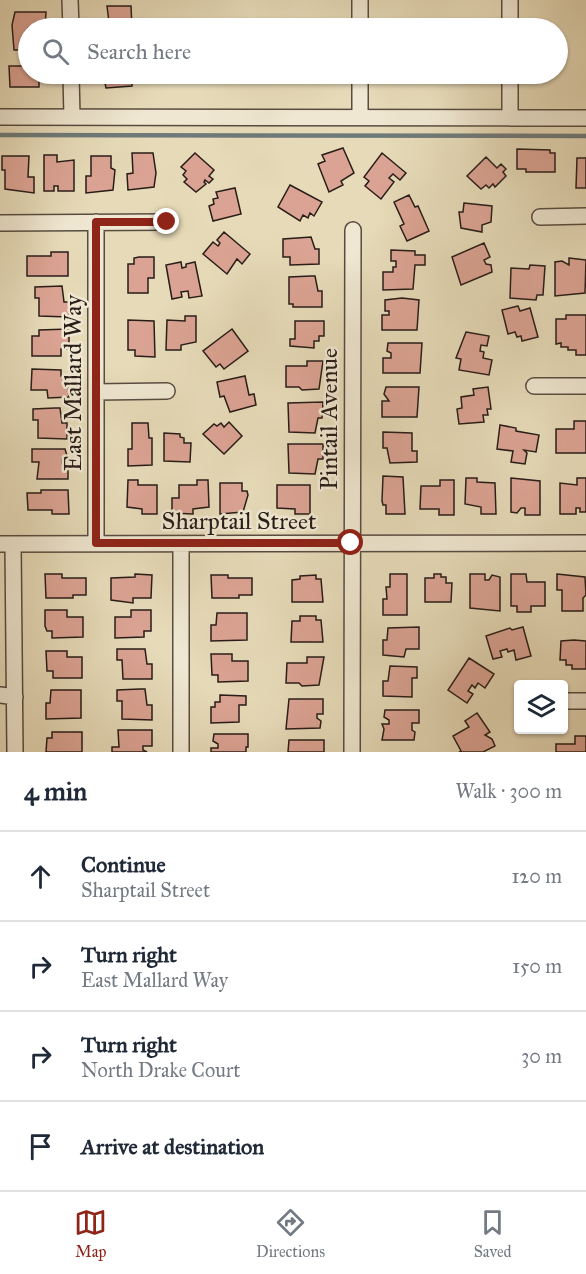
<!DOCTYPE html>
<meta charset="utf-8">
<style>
:root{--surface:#fff;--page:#f6f6f7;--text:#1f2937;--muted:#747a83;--line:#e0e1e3;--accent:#8f2418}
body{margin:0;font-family:"IM FELL Great Primer",serif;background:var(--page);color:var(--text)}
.controls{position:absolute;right:18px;bottom:18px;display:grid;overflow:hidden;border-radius:6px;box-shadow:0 2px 4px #0004}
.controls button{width:54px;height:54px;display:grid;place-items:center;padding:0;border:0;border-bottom:2px solid var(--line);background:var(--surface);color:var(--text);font:30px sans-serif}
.stop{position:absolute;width:18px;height:18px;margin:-14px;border:4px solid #8f2418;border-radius:50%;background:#fff}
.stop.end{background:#8f2418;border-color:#fff;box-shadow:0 2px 6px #0008}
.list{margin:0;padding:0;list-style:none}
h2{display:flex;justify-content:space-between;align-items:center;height:78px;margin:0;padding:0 24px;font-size:26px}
h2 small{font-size:20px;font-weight:400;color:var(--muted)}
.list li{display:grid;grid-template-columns:39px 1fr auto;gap:18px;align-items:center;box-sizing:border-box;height:90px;padding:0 24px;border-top:2px solid var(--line)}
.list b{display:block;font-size:22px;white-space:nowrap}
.list p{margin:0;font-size:20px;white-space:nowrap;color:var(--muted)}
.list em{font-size:20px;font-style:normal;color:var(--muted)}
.icon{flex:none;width:33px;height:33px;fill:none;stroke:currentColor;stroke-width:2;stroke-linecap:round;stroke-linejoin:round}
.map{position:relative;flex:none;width:586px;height:752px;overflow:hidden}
.search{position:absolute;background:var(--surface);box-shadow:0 2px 4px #0004;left:18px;right:18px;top:18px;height:66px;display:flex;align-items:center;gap:15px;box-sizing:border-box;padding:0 21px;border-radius:33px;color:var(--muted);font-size:22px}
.sheet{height:438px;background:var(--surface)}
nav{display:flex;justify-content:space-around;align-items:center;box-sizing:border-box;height:84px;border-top:2px solid var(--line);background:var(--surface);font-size:16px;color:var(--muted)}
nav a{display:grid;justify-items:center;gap:3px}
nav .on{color:var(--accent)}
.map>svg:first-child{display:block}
</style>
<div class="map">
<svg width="586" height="752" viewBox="0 0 586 752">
<rect width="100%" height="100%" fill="#e6dab8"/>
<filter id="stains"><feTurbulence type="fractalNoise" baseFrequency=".00333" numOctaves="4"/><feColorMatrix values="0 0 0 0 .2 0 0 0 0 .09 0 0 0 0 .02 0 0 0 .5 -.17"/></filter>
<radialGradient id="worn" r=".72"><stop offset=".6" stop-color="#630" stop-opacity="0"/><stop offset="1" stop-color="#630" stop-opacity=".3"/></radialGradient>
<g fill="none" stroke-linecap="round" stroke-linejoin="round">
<path stroke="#6e7a79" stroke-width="4.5" d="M0 135 586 136"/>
</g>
<path fill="#dba393" stroke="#291d18" stroke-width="1.5" d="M107 6H131L132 28H101V22H109Z
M15 12H46L45 28H28V50H14L12 25Z
M28 59V74H47L45 80H39V87H10L9 66H25V60Z
M103 74H128L132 76V86L106 88Z
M343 148 354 173 341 181 343 185 329 192 318 164 325 161 322 155Z
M517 149 550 150V153H555V172H526V169H517Z
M132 153H153L156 173 154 187 128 190 127 174 133 173Z
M195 153 214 170 209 176 213 179 209 183 205 180 204 182 206 184 196 192 184 182 187 179 183 175 186 171 181 167Z
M382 153 406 173 400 180 393 174 389 178 394 182 381 199 365 186 369 181 364 177Z
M44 155H57V162L74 160V191H58V186H54V191H44Z
M2 156H29L28 177H34V193L5 189V170H2Z
M91 156H111V168L115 170 113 190 86 193V176H91Z
M486 157 497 168 501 164 506 169 503 172 506 176 495 187 493 184 489 188 486 185 481 189 467 176Z
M577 158H586V188H576Z
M290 185 322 202 314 216 310 213 308 218 303 215 300 221 278 207Z
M235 188 241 214 213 221 209 206 214 204 213 199 218 198 216 192Z
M409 195 415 207 418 206 429 231 407 241 400 226 404 224 394 202Z
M464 203 492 206 491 222 482 225V232L461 228 459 212H463Z
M224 232 250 254 242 264 237 259 227 274 203 254 213 242 218 246 220 243 217 240Z
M311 237 315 249H319V264L290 265V257H283V239Z
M484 243 490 257 484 260 486 264 491 265 492 272 461 285 452 257Z
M391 250 415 251V255H425V265H415L413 289 383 290V272H393V267H396V261H391Z
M51 252H68V276H27V256H51Z
M139 257H154V278H148V293H128V264H134V258Z
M569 258 586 260 585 293 555 296V262L562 261 569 265Z
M181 262 182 268 186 267V264L195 262 202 296 189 298 188 291 181 292 182 297 172 299 166 265Z
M530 265 545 266 543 295H537L536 300 510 298 511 268 529 269Z
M311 276H315L318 291H322V307H293V304H289V277Z
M62 286 64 302H69V317L39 316V298H35V287Z
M402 298 419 300 417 330H382V315H389V311H385V300Z
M518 306 520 311 530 308 538 337 522 341 521 336 517 337 515 332 508 334 502 310Z
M566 315H586V355H576V350H568V347H561V343L556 344V319H566Z
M185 316H196V342L181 345V350H166L167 320 185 321Z
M128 320 154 321 155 357 135 356V350H128Z
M295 321H324V336H319V341H314V348L290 346V339H295Z
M69 329V344L67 349H61V356H32V336H39V330Z
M232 329 248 351 224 369 220 364 216 367 203 351Z
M466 332 489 336 487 346 481 345 480 351 484 352 483 358 492 360 489 375 459 370 461 359 456 358Z
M388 343H422L420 373H383V358H391V353L387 351Z
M307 361H323L319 389 302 390 299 387H286V366H307Z
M32 369 61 370V376H67L69 397 48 398 47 390H31Z
M245 376 249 395 254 394 256 405 230 412 224 396 220 397 217 382Z
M386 387H419L417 417H382V401H389L384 394Z
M488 387 491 409H487L488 415H483L484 422 459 424 457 409 462 408 461 397 474 395 473 389Z
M323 402 322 418H318L315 433 289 432 288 403Z
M55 408H60L62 423H67V439L38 438V420H33V409Z
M574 421H586V453H556V429H574Z
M229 422 242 436 224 454 203 434 214 424 217 426 221 423 224 427Z
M132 423H148L149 438H152V465L128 466V449H132Z
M500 425 516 428V431L539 435 536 452 524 450 527 453 525 464 511 462 513 451 497 449Z
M383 432 412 433V451H417V462L390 463 387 448H383Z
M164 433 180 434V437L184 438V443H191L190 462 164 461Z
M288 444H323V459H318L315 474 289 473Z
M32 449H65L67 456 62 459V464H68V479H37L39 462H32Z
M383 476 403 477 405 514H386V505H383L382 501Z
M466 478H477V482L495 483 496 514H481V507L465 504Z
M511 478 540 481V515H525V508H521L517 513 511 512Z
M577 478H586V512H580V508H576V514H560V483L577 485Z
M128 480H138V485H157V514H142V509L127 507Z
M197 480H208L209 507 193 509V514L172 513V498H179V485H197Z
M440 480H454V515H439V509H420L421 486H440Z
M220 483H242V491H247L248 495 243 512 220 514Z
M277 485H310V514H295V509L277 508Z
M41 490H68L69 514H52V510H28L27 493H41Z
M45 574H62V578H86V595H73V598H46Z
M135 574 152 575 151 598H133V603L111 600V578L135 577Z
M390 574H407V615H383V599H387L386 587H390Z
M434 574H441V577H446V583H452L451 602H425V578H434Z
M470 574H485V580H489L492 575 500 577V611L470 608Z
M511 574H526L527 582H545V606H531V612H517V606H511Z
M557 574 585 577 586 595 583 598V611H562V590H557Z
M211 575H228V578H252V595H239V598H212Z
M316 575V579H321L323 602H292V580L300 579V576Z
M45 610H67V617H83V637L52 638V631H47L45 626Z
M131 610H151V631H144V637L115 638V617H131Z
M217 613H247V640L211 641V625H216Z
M300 616H316V620H321L323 642H291L292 621H300Z
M419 627V649H406L404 657 383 655V640H387L388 628Z
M523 627 531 656 516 660 514 650 508 652 507 649 500 651 502 657 493 659 486 636 510 628 512 630Z
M574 640 586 641V669H572V665H566V660H560L561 641Z
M117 649H145L147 664H152V679H123L122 660H117Z
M46 651H67V657H82V678H53V671H47Z
M211 654H232V661H248V681L218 682V675H212Z
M307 657H324L319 685 302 686 299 683H286L287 663H307Z
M469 658 494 674 485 688 478 683 475 688 472 685 468 691 473 694 467 703 448 690Z
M390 666 417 667V678H412V697L383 696V681H388Z
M140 689H145L147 705H152V720L122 719V701H117V690Z
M51 690H81V718L46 719V703H50Z
M220 695 246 696V705H239V722L211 723V707H215V702H220Z
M289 699H323V714H317V718L321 721 320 728 286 729Z
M385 710H419V723H412V730L415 732 414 740H382L384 729 382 724H389V720L384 717Z
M477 713 490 732 485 735 492 739 495 746 483 752H459L461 751 453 736 469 727 465 721Z
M118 730H152V746H143V750L147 752H112V747H119Z
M52 732H82V752H46L47 738H52Z
M214 734H248V747H246V752H211V748H218V744L213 741Z
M575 736H586V752H556V744H575Z
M289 740H324V752H288Z"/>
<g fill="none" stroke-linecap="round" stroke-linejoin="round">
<defs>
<path id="minor" d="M70 0 71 28
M360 0V28
M510 0V28
M71 74 72 117
M360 74V117
M510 74V118
M0 117 586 118
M540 217 586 216
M96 222V543
M0 223 167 222
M534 386H586
M96 392 167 391
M0 544 586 543
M13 545 15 752
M181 545V752
M0 695 15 697
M564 701H586
M352 752 353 230"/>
</defs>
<use href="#minor" stroke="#584c40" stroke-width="18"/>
<use href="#minor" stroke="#efe7d1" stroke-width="15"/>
</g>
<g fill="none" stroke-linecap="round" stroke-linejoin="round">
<path stroke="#8f2418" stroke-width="8" d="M167 222H96V543H351"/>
</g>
<g text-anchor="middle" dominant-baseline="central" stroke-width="5" stroke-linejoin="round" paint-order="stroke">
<g font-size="24" fill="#291d18" stroke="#efe7d1">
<text transform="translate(73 383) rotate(-90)">East Mallard Way</text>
<text transform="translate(329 419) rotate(-90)">Pintail Avenue</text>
<text x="239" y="521">Sharptail Street</text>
</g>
</g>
<rect width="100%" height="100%" filter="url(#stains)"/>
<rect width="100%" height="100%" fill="url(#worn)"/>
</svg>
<div class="controls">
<button><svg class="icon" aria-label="layers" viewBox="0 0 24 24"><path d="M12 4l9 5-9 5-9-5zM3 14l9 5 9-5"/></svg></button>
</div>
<div class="stop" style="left:351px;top:543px"></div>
<div class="stop end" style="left:167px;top:222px"></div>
<div class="search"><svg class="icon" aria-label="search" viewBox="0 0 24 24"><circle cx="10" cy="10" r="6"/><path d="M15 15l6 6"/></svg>Search here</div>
</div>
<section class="sheet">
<h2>4 min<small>Walk · 300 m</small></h2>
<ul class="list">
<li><svg class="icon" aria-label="ahead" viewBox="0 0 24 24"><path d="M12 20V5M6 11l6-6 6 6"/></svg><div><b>Continue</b><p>Sharptail Street</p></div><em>120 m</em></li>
<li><svg class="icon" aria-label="right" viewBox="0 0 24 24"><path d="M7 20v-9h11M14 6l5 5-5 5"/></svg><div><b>Turn right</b><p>East Mallard Way</p></div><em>150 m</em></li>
<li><svg class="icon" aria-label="right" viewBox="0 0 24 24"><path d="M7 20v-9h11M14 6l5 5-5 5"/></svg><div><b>Turn right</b><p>North Drake Court</p></div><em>30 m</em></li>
<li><svg class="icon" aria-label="arrive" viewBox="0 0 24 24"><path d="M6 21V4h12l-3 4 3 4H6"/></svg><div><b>Arrive at destination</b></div></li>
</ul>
</section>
<nav>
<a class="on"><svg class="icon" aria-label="map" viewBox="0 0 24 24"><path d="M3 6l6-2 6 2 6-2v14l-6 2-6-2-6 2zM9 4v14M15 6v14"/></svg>Map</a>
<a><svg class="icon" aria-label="directions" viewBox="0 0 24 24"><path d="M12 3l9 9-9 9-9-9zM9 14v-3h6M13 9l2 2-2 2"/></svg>Directions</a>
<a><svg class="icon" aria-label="saved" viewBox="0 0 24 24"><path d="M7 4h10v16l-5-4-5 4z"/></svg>Saved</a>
</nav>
